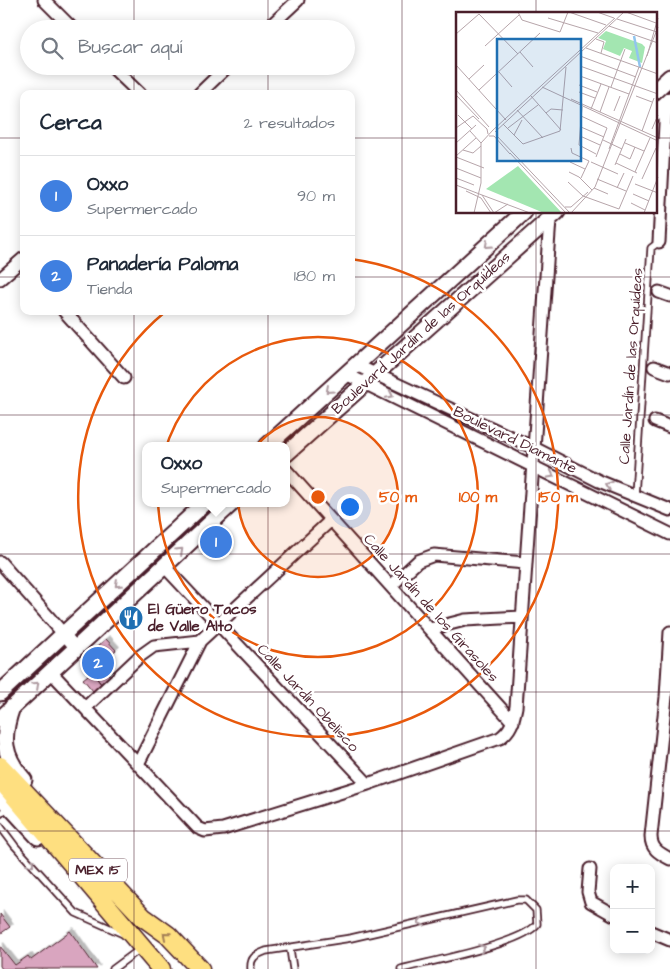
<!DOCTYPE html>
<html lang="es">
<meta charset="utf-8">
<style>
:root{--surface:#fff;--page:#f6f6f7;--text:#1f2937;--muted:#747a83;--line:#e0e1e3;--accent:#1f6fb2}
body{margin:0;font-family:"Architects Daughter",sans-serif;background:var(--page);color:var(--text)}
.controls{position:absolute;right:15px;bottom:15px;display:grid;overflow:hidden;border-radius:10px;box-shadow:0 2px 12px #0003}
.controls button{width:45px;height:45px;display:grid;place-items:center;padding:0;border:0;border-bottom:1px solid var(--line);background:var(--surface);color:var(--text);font:25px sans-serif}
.you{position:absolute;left:349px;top:506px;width:18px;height:18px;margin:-12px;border:4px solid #fff;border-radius:50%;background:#1a73e8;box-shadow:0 0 0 8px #1a73e833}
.badge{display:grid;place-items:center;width:32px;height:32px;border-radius:50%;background:var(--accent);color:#fff;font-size:16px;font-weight:700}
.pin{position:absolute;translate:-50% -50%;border:2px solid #fff;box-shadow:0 1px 5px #0006}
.popup{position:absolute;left:142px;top:442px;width:148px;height:65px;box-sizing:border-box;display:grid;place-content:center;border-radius:10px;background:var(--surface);filter:drop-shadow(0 1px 4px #0005);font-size:16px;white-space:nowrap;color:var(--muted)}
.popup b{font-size:19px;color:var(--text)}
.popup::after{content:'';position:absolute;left:50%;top:100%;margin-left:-10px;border:10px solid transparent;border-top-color:var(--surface)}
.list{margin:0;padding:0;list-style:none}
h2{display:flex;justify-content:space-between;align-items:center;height:65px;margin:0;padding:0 20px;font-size:21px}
h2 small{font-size:16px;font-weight:400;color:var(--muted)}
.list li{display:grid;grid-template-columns:32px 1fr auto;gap:15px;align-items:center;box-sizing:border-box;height:80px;padding:0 20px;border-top:1px solid var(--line)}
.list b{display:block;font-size:19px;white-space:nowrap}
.list p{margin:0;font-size:16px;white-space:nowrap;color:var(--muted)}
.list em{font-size:16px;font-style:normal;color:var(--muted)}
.icon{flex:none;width:28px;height:28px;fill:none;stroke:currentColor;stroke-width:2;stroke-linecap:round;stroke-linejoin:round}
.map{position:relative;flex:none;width:670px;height:969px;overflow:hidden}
.search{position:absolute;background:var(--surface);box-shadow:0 2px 12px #0003;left:20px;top:20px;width:335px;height:55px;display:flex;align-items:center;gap:12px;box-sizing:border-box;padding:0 18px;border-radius:28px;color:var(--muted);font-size:19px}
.panel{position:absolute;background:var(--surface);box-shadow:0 2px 12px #0003;left:20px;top:90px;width:335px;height:225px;border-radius:10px}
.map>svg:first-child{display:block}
</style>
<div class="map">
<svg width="670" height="969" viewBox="0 0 670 969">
<defs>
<filter id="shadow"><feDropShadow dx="3.5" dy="-3.5" stdDeviation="0" flood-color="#0004"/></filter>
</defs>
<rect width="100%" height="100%" fill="#fff"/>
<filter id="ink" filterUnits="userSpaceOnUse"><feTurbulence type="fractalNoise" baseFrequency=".02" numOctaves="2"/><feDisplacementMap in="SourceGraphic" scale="10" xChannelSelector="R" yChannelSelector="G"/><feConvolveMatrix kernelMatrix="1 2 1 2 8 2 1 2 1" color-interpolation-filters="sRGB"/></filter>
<g filter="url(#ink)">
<path fill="#d9a5bf" stroke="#4a1f2b" filter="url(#shadow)" d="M106 639 116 650 101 663 91 652Z
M101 664 111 677 101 684 92 672Z
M92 672 102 685 93 691 83 679Z
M0 914 10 927 0 934Z
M70 931 97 969H2L0 966V946L15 965 28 956 31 960Z"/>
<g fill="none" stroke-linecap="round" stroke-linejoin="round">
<defs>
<path id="lane" d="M635 495 651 248 659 242
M0 814 8 807
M0 826 15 846 76 913 123 934
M290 949 293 969
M113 969 140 949
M251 969C250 957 256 955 266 951L351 938 517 900H526L536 910 537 924C522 944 428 962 401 969"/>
<path id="street" d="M44 0 73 29
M267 29 298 0
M111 66 140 94
M199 94 228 66
M659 242 666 104
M0 279 24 258
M659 292 670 296
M64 311 124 378
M356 365 534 448 599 481 670 510
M654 367 670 373
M346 374 670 534
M655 421 670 427
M286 470 513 722
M0 562 76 648
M164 566 368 784
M391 586 418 561 434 555 525 563
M430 629 465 620 522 617
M670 632 666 697 651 836C651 849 659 853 670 859
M50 671 198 828 205 831 223 829 368 784 500 738C512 729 513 721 516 707L550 219
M85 708 140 656 154 646 200 641 331 520
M138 764 200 641
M590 869 588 892 591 902 614 915
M651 932 670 940"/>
<path id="secondary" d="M656 90 670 77
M656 113 670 100
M267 446 524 212
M286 454 557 212
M0 693 205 503
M12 707C1 738 3 756 24 780
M0 719 232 503
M0 796 38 837"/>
<path id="primary" d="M0 766 143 917 168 935 200 969
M4 784 161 969"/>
</defs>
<use href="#lane" stroke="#4a1f2b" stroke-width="9"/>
<use href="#street" stroke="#4a1f2b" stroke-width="15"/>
<use href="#secondary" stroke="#4a1f2b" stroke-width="19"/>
<use href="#primary" stroke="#4a1f2b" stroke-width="21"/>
<use href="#lane" stroke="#fff" stroke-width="5.5"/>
<use href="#street" stroke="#fff" stroke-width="11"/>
<use href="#secondary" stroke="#fff" stroke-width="15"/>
<use href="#primary" stroke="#fedf80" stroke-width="18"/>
</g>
<defs><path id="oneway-chevron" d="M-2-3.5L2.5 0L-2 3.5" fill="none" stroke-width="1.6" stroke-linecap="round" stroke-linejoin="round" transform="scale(1.25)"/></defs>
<g stroke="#ae9aa0">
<use href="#oneway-chevron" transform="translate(488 245) rotate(138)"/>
<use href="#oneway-chevron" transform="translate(329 390) rotate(138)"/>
<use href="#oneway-chevron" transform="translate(390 395) rotate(26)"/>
<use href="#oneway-chevron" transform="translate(551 475) rotate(27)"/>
<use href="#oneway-chevron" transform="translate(609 485) rotate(-159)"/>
<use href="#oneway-chevron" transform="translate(180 551) rotate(-43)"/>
<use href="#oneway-chevron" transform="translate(118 584) rotate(137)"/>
<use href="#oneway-chevron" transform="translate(36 685) rotate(-43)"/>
<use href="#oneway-chevron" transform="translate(31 864) rotate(49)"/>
<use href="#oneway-chevron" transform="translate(421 922) rotate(167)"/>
<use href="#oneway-chevron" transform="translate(482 948) rotate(-18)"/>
</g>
<use stroke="#a47f56" href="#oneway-chevron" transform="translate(166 935) rotate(-140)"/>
</g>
<path fill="none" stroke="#4a1f2b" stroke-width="1" stroke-opacity="0.55" d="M134 0V29M268 0V29M402 0V969M536 0V14M134 66V94M268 66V94M0 138H24M351 138H458M656 138H670M536 212V969M0 277H24M351 277H670M134 311V969M268 311V969M0 415H670M0 554H670M0 692H670M0 831H670"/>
<circle cx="318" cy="497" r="80" fill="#e8590c" fill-opacity=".12"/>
<g fill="none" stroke="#e8590c" stroke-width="2.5">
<circle cx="318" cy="497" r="80"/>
<circle cx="318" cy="497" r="160"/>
<path d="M351 259A240 240 0 1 1 165 312"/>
</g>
<defs>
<symbol id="restaurant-disc" viewBox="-11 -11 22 22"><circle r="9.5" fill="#1f6fb2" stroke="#fff"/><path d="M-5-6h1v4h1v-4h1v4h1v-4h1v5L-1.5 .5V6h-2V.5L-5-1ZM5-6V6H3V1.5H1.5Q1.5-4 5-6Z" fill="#fff"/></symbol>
</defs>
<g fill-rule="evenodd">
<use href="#restaurant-disc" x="117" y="604" width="28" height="28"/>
</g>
<g text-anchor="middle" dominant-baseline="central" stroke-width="5" stroke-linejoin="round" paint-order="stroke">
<rect fill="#fff" stroke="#80626b" stroke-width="1" x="69" y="858.5" width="58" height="23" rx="4"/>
<g font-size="14" font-weight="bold" fill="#4a1f2b">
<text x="98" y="870">MEX 15</text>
</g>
<g font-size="15" fill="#4a1f2b" stroke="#fff">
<text transform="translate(421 333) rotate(-42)">Boulevard Jardín de las Orquídeas</text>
<text transform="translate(631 366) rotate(-86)">Calle Jardín de las Orquídeas</text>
<text transform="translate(515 440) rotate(26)">Boulevard Diamante</text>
<text transform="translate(431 608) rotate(48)">Calle Jardín de los Girasoles</text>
<text transform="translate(308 698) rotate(47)">Calle Jardín Obelisco</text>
</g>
<g font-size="15" font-weight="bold" fill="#4a1f2b" stroke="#fff" text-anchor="start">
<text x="148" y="609">El Güero Tacos<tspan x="148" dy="17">de Valle Alto</tspan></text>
</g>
</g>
<g transform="translate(456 12)">
<rect width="201" height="201" fill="#fff"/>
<path d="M150 19 186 32 189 35 186 51 173 46 176 39 168 36 164 44 147 37 150 29 142 26ZM62 154 106 201H88L30 177Z" fill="#a3e6b1"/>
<path fill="none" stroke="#91c5ee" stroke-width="2.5" d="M178 24 184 55"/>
<path fill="none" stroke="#b7a5aa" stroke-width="1" d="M62 0 66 8 104 20 112 0M113 0 150 13M141 0 158 6M170 0 200 11M92 6 142 21M161 7 201 20M153 14 202 31M0 22 23 2 62 42M140 27 148 30 145 41M29 34 63 3M130 36 202 62M64 40 77 55M124 44 180 65M191 44 202 6M0 53 50 108M124 54 202 82M43 60 56 75M124 64 173 82M13 67 28 53M123 73 141 80M86 75 202 129M155 75 169 37M0 78 33 115M23 78 84 21M123 80 139 86M0 83 23 107M75 84 105 118M180 84 196 90M115 87 202 126M126 95 123 133 140 142M135 97 145 72M61 98 87 126M158 99 164 84M144 100 153 75M90 101 95 97 107 98M2 103 16 117M125 104 151 116 140 145M47 112 67 132 104 119 110 55M125 115 148 125M0 116 17 104 31 117 32 122M52 116 82 93M196 117 202 103M37 118 159 6M14 119 25 131M186 119 198 86M39 120 168 0M40 123 114 201M58 123 66 108M33 124H38L54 142M124 124 144 133M147 128 166 137M0 131 20 113M169 131 188 139M115 136 116 141 133 149 125 166M153 137 183 55M7 138 17 141 25 134M54 141 110 201M164 142 174 147 179 135M0 144 20 126M0 145 28 156M114 150 129 157M135 150 162 162M160 151 181 161M159 153 170 127M0 156 25 166M113 160 123 165 136 178M179 160 194 126M0 166 18 173M141 167 170 179M186 167 200 136M112 170 127 184 163 197M179 172 202 181M0 173 26 183 38 201M138 176 152 182M161 176 168 161M10 179 25 186 35 201M177 182 193 189M26 183 74 201M175 191 189 198M109 195H115L132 180M163 197 177 164M18 201 25 171V131L37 118M38 201 52 192M115 201 139 175 202 15M188 201 202 165"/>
<path fill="#1f6fb2" fill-opacity="0.15" stroke="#1f6fb2" stroke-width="2.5" d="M41 27H125V149H41Z"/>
<rect width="201" height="201" fill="none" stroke="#4a1f2b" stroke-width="2.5"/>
</g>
<circle cx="318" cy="497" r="8" fill="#e8590c" stroke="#fff" stroke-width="2.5"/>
<g font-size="15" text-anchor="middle" font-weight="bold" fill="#e8590c" stroke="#fff" stroke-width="5" stroke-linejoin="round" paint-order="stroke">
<text x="398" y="502">50 m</text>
<text x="478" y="502">100 m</text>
<text x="558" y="502">150 m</text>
</g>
</svg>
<div class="controls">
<button>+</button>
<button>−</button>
</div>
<div class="you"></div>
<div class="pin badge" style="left:216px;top:542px;background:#3f7fe0">1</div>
<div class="popup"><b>Oxxo</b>Supermercado</div>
<div class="pin badge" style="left:98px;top:663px;background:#3f7fe0">2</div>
<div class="search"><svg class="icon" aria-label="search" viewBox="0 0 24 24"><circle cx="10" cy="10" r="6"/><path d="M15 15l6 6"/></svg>Buscar aquí</div>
<section class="panel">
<h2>Cerca<small>2 resultados</small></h2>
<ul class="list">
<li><span class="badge" style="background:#3f7fe0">1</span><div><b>Oxxo</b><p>Supermercado</p></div><em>90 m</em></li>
<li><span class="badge" style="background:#3f7fe0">2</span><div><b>Panadería Paloma</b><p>Tienda</p></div><em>180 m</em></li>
</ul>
</section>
</div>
